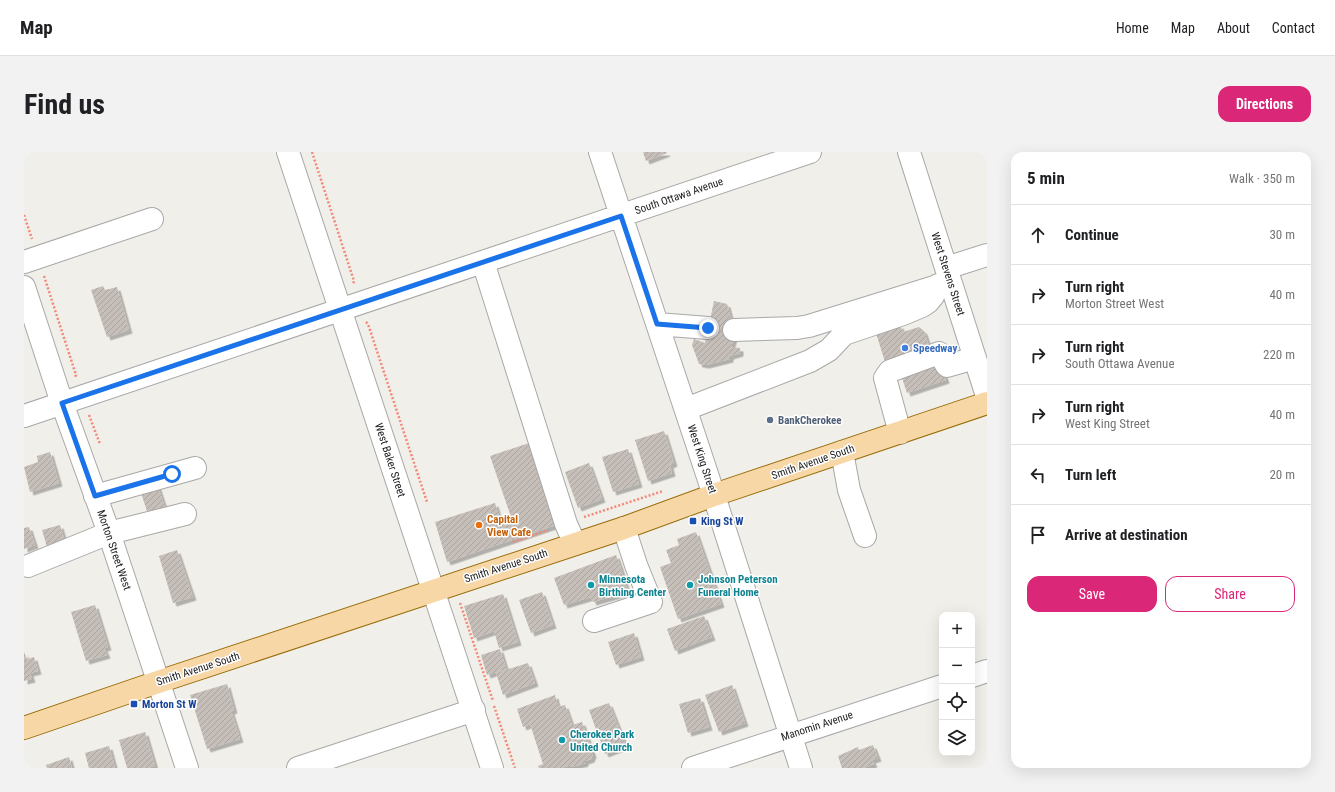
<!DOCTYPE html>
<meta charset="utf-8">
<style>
:root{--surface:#fff;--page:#f2f2f2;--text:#202124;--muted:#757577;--line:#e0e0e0;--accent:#db2777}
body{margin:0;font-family:"Roboto Condensed",sans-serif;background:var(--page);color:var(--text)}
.controls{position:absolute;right:12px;bottom:12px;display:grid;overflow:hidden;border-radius:8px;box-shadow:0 4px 16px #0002}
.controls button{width:36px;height:36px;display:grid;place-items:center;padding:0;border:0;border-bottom:1px solid var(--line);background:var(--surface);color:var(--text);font:20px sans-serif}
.stop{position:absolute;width:12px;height:12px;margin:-9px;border:3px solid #1a73e8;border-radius:50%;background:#fff}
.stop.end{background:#1a73e8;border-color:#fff;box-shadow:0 1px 4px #0008}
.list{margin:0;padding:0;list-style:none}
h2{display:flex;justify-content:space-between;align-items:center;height:52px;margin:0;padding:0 16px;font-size:17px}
h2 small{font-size:13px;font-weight:400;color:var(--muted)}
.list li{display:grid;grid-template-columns:26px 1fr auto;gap:12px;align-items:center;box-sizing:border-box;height:60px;padding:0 16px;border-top:1px solid var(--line)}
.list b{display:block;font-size:15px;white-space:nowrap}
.list p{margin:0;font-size:13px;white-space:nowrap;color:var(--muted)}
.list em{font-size:13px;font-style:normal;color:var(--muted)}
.actions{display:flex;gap:8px;padding:12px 16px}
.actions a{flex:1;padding:9px 0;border:1px solid var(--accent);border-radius:12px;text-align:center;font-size:14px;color:var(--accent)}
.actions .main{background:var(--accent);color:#fff}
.icon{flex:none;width:22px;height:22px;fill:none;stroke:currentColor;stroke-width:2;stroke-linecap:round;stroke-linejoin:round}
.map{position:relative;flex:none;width:963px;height:616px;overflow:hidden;border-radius:12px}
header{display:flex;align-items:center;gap:24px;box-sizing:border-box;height:56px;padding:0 20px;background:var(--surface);border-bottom:1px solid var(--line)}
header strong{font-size:19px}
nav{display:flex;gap:22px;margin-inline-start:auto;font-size:14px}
.intro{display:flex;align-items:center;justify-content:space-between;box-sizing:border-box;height:96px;padding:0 24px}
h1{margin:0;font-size:28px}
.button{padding:10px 18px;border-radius:12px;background:var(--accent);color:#fff;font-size:14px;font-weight:700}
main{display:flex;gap:24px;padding:0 24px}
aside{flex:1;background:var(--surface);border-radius:12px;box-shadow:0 4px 16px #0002}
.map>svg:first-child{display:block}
</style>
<header>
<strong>Map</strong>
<nav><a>Home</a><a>Map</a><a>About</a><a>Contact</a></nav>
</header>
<div class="intro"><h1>Find us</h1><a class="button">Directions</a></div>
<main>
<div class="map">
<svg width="963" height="616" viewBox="0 0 963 616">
<defs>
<pattern id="building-hatch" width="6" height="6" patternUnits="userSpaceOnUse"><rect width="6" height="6" fill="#c6beb8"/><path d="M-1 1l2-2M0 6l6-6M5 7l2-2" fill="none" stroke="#aaa39e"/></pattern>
<filter id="shadow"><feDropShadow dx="3.5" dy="3.5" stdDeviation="0" flood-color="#0004"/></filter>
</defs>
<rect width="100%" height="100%" fill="#f1efe9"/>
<path fill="url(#building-hatch)" filter="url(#shadow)" d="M619 0H642L643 1 622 9Z
M79 134 81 138 93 135 105 178 83 185 67 138Z
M690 149 703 152 710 178V185L707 195 716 196V201L706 204V207L682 213 675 212 668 193 670 187 681 191Z
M876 173 879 180 895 175 900 179 905 194 861 210 852 181Z
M914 204 922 228 883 241 875 217Z
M640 279 650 311 646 313 648 321 624 329 611 288Z
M505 291 532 373 423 410 411 370 471 351 476 368 486 362 466 304Z
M604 297 615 332 589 340 578 305Z
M26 300 35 331 6 340 0 315 14 310 13 304Z
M565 311 578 347 554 356 541 320Z
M133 332 141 356 124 362 116 338Z
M36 373 41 390 23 395 18 378Z
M5 375 11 393 0 397V376Z
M672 380 697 452 654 467 636 415 647 411 642 398 655 393 653 387Z
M153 398 169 445 149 451 135 404Z
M592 403 596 414 604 440 569 450 567 445 540 453 530 426Z
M518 440 529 473 507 481 495 448Z
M479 442 494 490 475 496 470 479 450 486 440 454Z
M71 453 84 495 80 496 83 503 62 509 47 460Z
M680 464 688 485 651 499 643 477Z
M610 481 617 505 592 513 584 490Z
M476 497 482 517 463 523 457 503Z
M0 500 3 507 10 505 14 519 6 521 8 527 0 529Z
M504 511 511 531 479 543 472 521Z
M203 532 210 558 207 559 216 587 183 597 166 543Z
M708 533 721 571 695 580 681 543Z
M531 543 534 555 541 553 548 573 558 570 569 602 567 607 561 609V611L548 615 547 613 537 616H515L514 614 519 612 506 572 499 575 493 557Z
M676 546 685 575 664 581 655 552Z
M585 551 602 594 581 602 565 558Z
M121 580 131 614 123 616H103L95 588Z
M849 593 854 606 848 608 850 612 839 616H818L814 604 834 595 835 598Z
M85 594 91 616H65L61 601Z
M45 605 48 616H23L22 613Z"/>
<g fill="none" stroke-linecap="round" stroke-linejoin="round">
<defs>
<path id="minor" d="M264 0 468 616
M576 0 684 325 777 616
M885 0 963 244
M0 110 128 67
M459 110 542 372 551 392
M922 116 963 103
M0 135 38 251 85 381 163 616
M633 172 684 176
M710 178 773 176 785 174 920 132
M662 257 786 209 805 198 820 182 879 162 898 154 904 150 909 144 914 133
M0 264 786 0
M876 281 861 226 866 219 915 201 923 214 951 206
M818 300 825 338 841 384
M71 344 171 316
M4 414 85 381 161 362
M570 469 627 450 612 413 600 376
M948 524 963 519
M274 616 450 558
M669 616 918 534"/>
<path id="major" d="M0 576 134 530 600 376 690 343 963 251"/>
</defs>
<use href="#minor" stroke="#a8a8a8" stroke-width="24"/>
<use href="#major" stroke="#976c08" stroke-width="24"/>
<path stroke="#f38878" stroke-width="2.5" stroke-dasharray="2 2" stroke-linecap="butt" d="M288 0 330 129 329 133
M0 63 8 87
M20 124 52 223 51 225
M342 170 344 172 403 350
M65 263 76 292
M560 365 639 339
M489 390 524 378
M436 451 469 549
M470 554 491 616"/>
<use href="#minor" stroke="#fff" stroke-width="22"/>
<use href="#major" stroke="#f8d7a7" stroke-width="22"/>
</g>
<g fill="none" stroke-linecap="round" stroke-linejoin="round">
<path stroke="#1a73e8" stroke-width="5" d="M148 322 71 344 38 251 597 64 633 172 684 176"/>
</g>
<circle fill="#3f7fe0" stroke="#fff" stroke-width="1.5" cx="881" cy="196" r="4"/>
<circle fill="#5c6f8a" stroke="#fff" stroke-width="1.5" cx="746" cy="268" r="4"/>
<g fill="#1a4fb4" stroke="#fff" stroke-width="1.5">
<rect x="665" y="365" width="8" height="8" rx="2"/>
<rect x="106" y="548" width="8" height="8" rx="2"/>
</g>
<circle fill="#e8710a" stroke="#fff" stroke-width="1.5" cx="455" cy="373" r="4"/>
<g fill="#0f9aa8" stroke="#fff" stroke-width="1.5">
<circle cx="567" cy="433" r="4"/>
<circle cx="666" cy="433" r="4"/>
<circle cx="538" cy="588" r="4"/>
</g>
<g text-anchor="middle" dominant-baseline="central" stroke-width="3" stroke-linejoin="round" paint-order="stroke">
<g font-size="11" fill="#212121" stroke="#fff">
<text transform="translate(655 44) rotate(-19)">South Ottawa Avenue</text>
<text transform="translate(924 122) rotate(72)">West Stevens Street</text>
<text transform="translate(678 307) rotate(72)">West King Street</text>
<text transform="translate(366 308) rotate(72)">West Baker Street</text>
<text transform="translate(789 310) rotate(-19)">Smith Avenue South</text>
<text transform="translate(90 398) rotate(71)">Morton Street West</text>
<text transform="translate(482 414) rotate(-18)">Smith Avenue South</text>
<text transform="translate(174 517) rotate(-18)">Smith Avenue South</text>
<text transform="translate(793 574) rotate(-18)">Manomin Avenue</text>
</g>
<g font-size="11" font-weight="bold" fill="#366cbe" stroke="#fff" text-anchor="start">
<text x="889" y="196">Speedway</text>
</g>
<g font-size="11" font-weight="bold" fill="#4e5e75" stroke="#fff" text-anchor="start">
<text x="754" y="268">BankCherokee</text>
</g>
<g font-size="11" font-weight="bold" fill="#c56008" stroke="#fff" text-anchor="start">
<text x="463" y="367">Capital<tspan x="463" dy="13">View Cafe</tspan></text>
</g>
<g font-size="11" font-weight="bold" fill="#164399" stroke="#fff" text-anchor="start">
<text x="677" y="369">King St W</text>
<text x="118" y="552">Morton St W</text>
</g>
<g font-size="11" font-weight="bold" fill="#0d838f" stroke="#fff" text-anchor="start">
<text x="575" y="427">Minnesota<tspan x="575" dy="13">Birthing Center</tspan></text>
<text x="674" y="427">Johnson Peterson<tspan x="674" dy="13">Funeral Home</tspan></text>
<text x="546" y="582">Cherokee Park<tspan x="546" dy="13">United Church</tspan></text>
</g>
</g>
</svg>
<div class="controls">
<button>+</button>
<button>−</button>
<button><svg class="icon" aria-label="locate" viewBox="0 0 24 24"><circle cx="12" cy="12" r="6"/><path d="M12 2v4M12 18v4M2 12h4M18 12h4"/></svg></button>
<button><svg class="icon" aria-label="layers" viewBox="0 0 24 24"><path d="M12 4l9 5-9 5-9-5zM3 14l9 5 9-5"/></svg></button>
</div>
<div class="stop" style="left:148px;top:322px"></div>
<div class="stop end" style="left:684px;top:176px"></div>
</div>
<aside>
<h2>5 min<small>Walk · 350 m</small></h2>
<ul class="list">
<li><svg class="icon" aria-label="ahead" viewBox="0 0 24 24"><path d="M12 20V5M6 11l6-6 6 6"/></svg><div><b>Continue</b></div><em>30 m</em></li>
<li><svg class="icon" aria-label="right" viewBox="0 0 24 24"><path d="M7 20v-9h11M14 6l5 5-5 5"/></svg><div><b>Turn right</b><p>Morton Street West</p></div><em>40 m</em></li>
<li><svg class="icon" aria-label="right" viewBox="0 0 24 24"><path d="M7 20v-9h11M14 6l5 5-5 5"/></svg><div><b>Turn right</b><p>South Ottawa Avenue</p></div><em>220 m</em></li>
<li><svg class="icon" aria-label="right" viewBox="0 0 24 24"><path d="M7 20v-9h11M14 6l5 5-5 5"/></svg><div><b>Turn right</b><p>West King Street</p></div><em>40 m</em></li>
<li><svg class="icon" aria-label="left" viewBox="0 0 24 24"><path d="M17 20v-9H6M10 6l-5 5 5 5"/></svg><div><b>Turn left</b></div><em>20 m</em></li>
<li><svg class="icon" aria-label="arrive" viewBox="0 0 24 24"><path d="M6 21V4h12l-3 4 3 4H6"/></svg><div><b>Arrive at destination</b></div></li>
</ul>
<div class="actions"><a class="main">Save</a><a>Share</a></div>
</aside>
</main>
